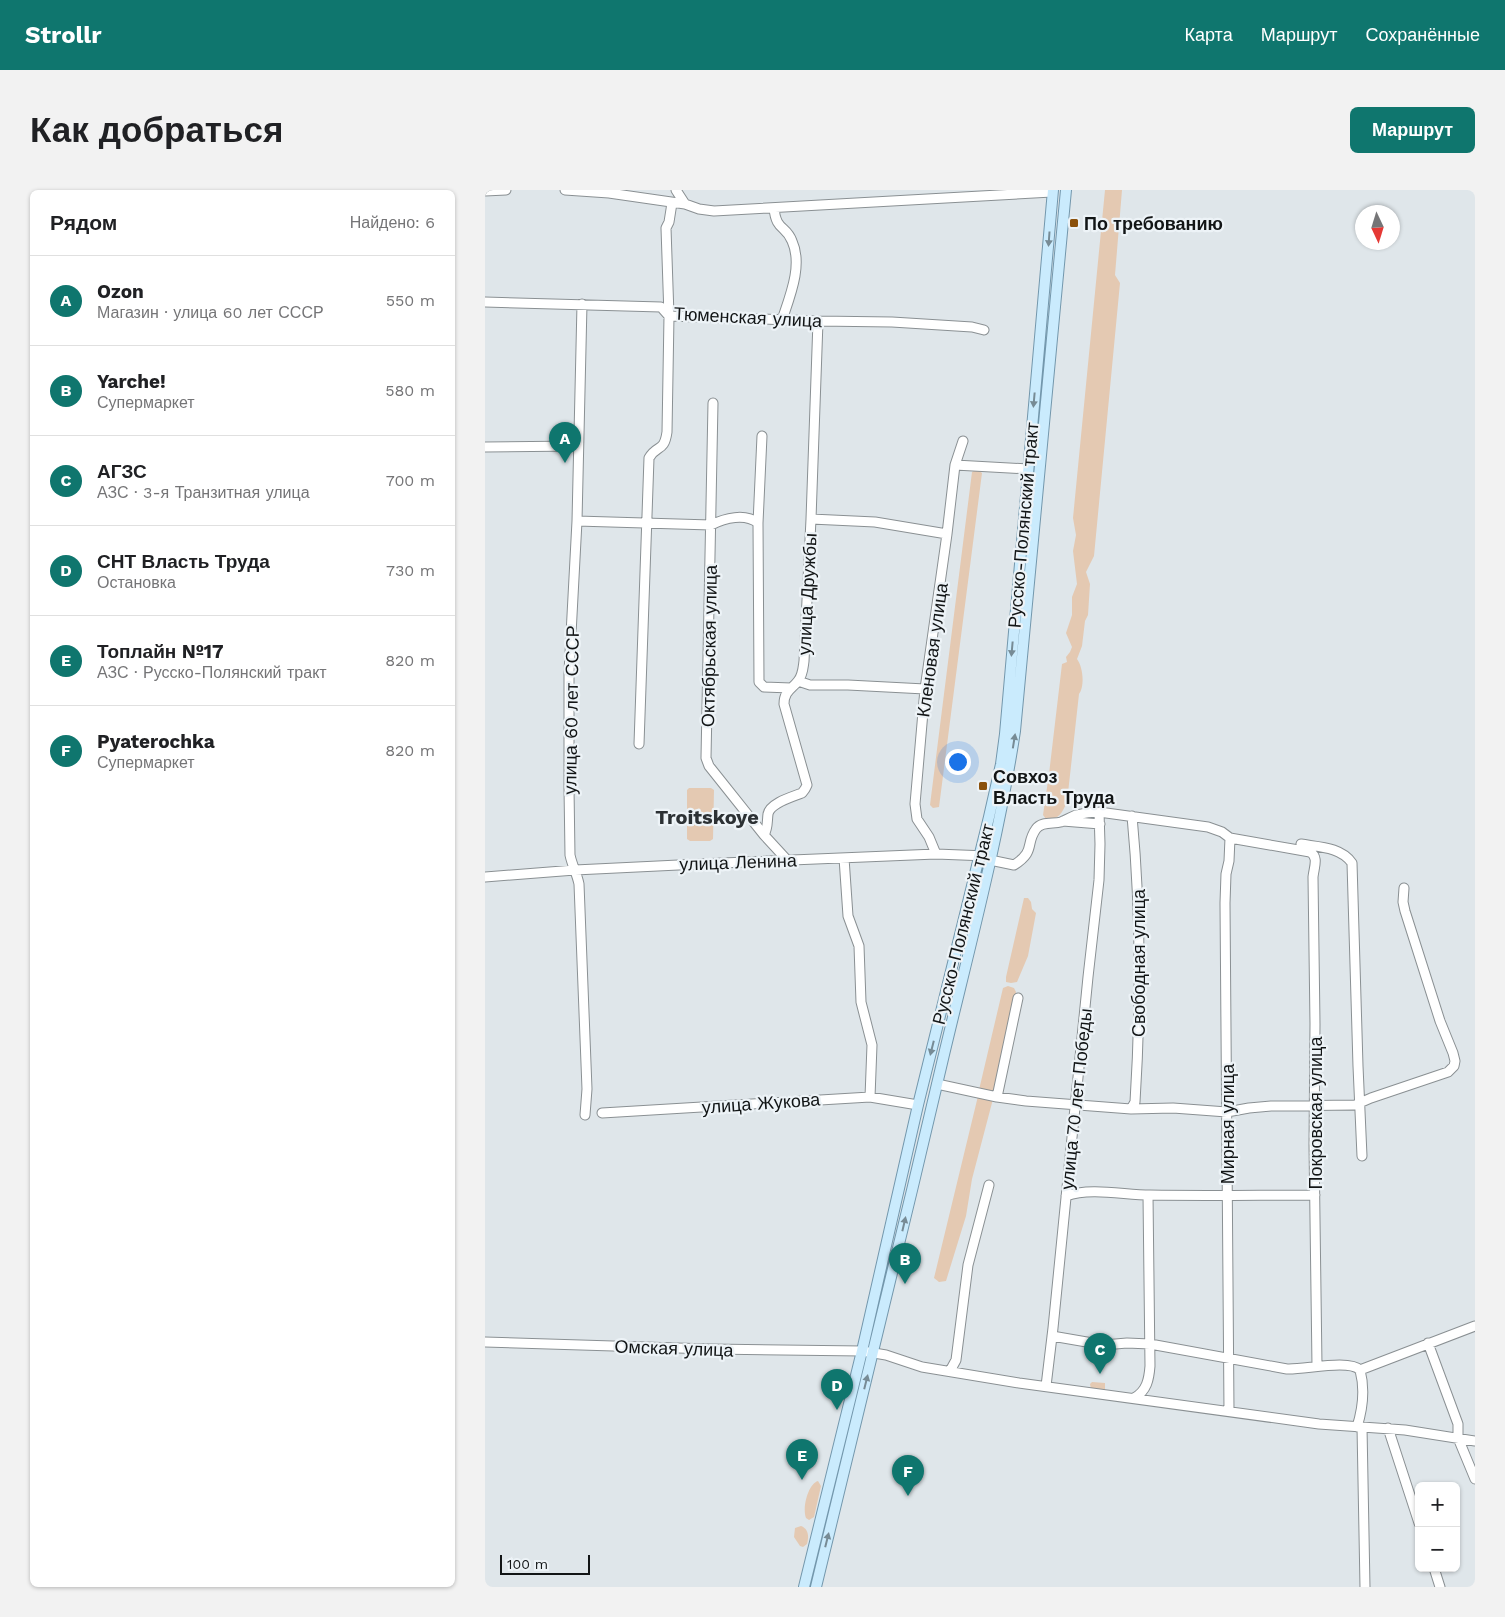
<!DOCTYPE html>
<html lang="ru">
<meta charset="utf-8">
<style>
:root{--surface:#fff;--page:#f2f2f2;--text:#202124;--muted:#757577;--line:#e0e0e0;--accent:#0f766e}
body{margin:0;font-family:"Work Sans",sans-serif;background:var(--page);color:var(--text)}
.controls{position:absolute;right:15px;bottom:15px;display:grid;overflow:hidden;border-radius:8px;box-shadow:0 1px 4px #0004}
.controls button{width:45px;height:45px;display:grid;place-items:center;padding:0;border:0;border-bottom:1px solid var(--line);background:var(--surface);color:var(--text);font:25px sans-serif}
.compass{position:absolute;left:870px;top:15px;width:45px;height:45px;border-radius:50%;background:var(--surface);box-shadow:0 1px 4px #0004;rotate:176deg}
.scale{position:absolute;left:15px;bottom:12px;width:90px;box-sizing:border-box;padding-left:5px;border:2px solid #121516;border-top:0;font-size:14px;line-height:18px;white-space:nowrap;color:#121516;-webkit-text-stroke:4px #edf3f7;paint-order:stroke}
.you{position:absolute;left:472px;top:571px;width:18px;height:18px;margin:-12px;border:4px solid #fff;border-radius:50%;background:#1a73e8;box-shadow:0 0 0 8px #1a73e833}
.badge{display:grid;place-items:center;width:32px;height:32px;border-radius:50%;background:var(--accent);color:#fff;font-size:16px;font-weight:700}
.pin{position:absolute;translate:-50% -41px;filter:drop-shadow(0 1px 2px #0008)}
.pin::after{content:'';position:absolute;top:26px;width:18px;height:15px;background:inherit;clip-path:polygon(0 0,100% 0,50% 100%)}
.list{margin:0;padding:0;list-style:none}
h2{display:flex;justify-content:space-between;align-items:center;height:65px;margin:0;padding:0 20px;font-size:21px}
h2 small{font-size:16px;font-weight:400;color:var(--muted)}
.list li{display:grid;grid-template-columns:32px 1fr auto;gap:15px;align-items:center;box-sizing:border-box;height:90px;padding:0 20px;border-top:1px solid var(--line)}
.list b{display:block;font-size:19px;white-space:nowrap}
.list p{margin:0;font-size:16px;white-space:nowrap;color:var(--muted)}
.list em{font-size:16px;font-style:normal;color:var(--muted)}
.map{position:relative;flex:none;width:990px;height:1397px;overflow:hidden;border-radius:8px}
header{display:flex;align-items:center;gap:30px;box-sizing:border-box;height:70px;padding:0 25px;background:var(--accent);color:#fff}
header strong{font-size:24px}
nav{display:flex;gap:28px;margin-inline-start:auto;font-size:18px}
.intro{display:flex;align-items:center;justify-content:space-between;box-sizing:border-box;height:120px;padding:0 30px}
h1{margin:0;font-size:35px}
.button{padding:12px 22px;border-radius:8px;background:var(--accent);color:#fff;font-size:18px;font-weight:700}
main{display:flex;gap:30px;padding:0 30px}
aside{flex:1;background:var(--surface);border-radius:8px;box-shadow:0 1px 4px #0004}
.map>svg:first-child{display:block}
</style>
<header>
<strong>Strollr</strong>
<nav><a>Карта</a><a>Маршрут</a><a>Сохранённые</a></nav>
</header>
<div class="intro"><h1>Как добраться</h1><a class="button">Маршрут</a></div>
<main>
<aside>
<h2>Рядом<small>Найдено: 6</small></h2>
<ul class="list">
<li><span class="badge">A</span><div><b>Ozon</b><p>Магазин · улица 60 лет СССР</p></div><em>550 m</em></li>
<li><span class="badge">B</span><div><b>Yarche!</b><p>Супермаркет</p></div><em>580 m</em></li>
<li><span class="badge">C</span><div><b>АГЗС</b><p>АЗС · 3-я Транзитная улица</p></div><em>700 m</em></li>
<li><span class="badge">D</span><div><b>СНТ Власть Труда</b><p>Остановка</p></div><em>730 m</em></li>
<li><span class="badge">E</span><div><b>Топлайн №17</b><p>АЗС · Русско-Полянский тракт</p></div><em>820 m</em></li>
<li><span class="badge">F</span><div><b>Pyaterochka</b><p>Супермаркет</p></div><em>820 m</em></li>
</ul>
</aside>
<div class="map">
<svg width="990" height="1397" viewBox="0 0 990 1397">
<rect width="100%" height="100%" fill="#dfe6ea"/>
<path fill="#e4c9b2" d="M620 0H637L630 85 635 93 609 366 601 382 605 394 603 425 600 431 597 456 592 469C598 477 600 496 594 504L582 612C577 623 574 630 561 629L558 625 564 584 577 474 582 472 581 467 585 462 587 457 581 443 587 425V407L592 394 588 361 591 345 588 328Z
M492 279 497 283 454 617 448 618 445 615 487 282Z
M204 598H226L229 600 228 649 225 651H205L202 649V600Z
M539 708H543L546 712 547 719 551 723 543 766 532 792 526 793 521 792V787Z
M523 796 529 798 531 802 519 866 509 903 494 900 518 798Z
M493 906 508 909 487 989 481 1026 461 1091 454 1092 449 1088Z
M607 1192 620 1193V1200L619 1201 606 1199 605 1194Z
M333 1291 336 1296 329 1327 324 1330 321 1328C317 1318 323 1294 333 1291Z
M316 1336C324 1339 324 1347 322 1354L318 1357 315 1356 309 1347 310 1338Z"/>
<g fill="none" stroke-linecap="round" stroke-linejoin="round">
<defs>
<path id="minor" d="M80 0 124 3 200 14 214 19 229 21 567 2
M191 0 200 14
M0 1 21 0
M289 18C291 41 301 35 307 51 318 75 305 106 297 130
M0 112 176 117 184 126 333 131 407 132 487 137 499 140
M97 114 92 331 84 482V598L85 665C87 675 92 684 94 694L102 899 100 925
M228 213 221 568 224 576 279 645 302 670
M0 257 93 256
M470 275 543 279
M326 329 390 332 462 344
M92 331 226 335C240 328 260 323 273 333L274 492 279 497 306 498
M273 333 277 246
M313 491 325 495H363L440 499
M154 554 164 268C172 254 179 263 182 242L184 126 181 38 184 32 187 13
M578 631 615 634
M279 645C283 638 282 632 283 624 285 613 307 607 317 603L320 599 322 595 299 514C299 501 307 499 313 491 318 485 318 478 319 471L326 329 333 131
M816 654C834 657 856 657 867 673L873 876 877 966
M451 664 444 647 432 629 430 614 440 499 462 344 470 275 478 251
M359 668 363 726 374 756 376 812 387 855 385 907
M505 670 529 675C551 661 540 654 551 639 556 631 568 634 576 632 581 630 586 627 591 625 599 623 606 622 614 622L723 637 737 642 745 648 825 662C834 667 829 677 828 687L830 834 829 955 832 1176
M0 687 90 680 214 674 451 664 502 666
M452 894 512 907 541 911 646 919 688 918 742 922 764 918 786 916 870 915 886 908 963 882 969 876 970 871 968 863 955 831 920 721 918 712 919 698
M512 907 533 808
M646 919 650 912C656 817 656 721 647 626
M117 923 385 907 433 915
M581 1006C606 997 639 1005 665 1005 720 1006 775 1005 830 1005
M567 1146 619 1155 642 1153 665 1154 802 1179C819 1180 864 1169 875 1180L990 1136
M0 1152 225 1159 377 1161 401 1165 437 1177 534 1193 834 1234 920 1240 990 1251
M943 1153 973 1234V1248L990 1289
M465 1181 471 1170 483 1075 504 995
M561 1196 568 1138 603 787 614 690 615 654 614 622
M649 1208C662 1201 664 1189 665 1176L663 1005
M744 1221 740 713 741 684 744 671 745 648
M872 1237C878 1218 880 1199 875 1180
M877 1237 880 1397
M903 1238 934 1333
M949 1378 955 1397"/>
<path id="major" d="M319 1397 377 1161 433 915 504 627 516 574 520 544 568 0
M331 1397C374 1223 416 1048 457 873 483 763 513 653 530 541L581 0"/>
</defs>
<use href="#minor" stroke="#8a9093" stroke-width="11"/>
<use href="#major" stroke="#7397ac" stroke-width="12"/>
<use href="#minor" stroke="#fff" stroke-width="9"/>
<use href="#major" stroke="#caebfd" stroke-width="10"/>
</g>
<defs><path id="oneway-solid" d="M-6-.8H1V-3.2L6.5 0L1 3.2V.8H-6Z" transform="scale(1.25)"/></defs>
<g fill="#778b95">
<use href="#oneway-solid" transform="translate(564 49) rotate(94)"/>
<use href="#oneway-solid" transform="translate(549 210) rotate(95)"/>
<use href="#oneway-solid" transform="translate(527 459) rotate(95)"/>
<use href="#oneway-solid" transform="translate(529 551) rotate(-81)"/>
<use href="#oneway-solid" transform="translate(447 858) rotate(104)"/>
<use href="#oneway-solid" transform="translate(419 1034) rotate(-77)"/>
<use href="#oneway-solid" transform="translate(381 1192) rotate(-76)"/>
<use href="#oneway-solid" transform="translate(342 1350) rotate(-76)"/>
</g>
<g fill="#8b510c" stroke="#edf3f7" stroke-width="2">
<rect x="584" y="28" width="10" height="10" rx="2.5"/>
<rect x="493" y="591" width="10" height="10" rx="2.5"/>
</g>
<g text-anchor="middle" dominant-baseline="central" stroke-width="4.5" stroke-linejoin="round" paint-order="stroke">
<g font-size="18" font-weight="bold" fill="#121516" stroke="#edf3f7" text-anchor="start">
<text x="599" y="33">По требованию</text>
<text x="508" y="586">Совхоз<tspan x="508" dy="21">Власть Труда</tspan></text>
</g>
<g font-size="18" fill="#121516" stroke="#edf3f7">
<text transform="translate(263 127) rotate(3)">Тюменская улица</text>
<text transform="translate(538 335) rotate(-85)">Русско-Полянский тракт</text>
<text transform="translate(322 404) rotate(-87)">улица Дружбы</text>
<text transform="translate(224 456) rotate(-89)">Октябрьская улица</text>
<text transform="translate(447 460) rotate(-82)">Кленовая улица</text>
<text transform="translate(86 520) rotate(-89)">улица 60 лет СССР</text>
<text transform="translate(253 672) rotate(-2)">улица Ленина</text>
<text transform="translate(478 734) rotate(-76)">Русско-Полянский тракт</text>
<text transform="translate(653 773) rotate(-90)">Свободная улица</text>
<text transform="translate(591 909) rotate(-84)">улица 70 лет Победы</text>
<text transform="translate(276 913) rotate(-4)">улица Жукова</text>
<text transform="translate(830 923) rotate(-90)">Покровская улица</text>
<text transform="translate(742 934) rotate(-90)">Мирная улица</text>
<text transform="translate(189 1158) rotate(2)">Омская улица</text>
</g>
<g font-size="20" font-weight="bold" fill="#2c3134" stroke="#edf3f7">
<text x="222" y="627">Troitskoye</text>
</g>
</g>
</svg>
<div class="controls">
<button>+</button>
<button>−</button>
</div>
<svg class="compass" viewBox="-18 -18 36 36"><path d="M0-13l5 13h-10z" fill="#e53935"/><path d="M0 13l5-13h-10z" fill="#757577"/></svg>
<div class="scale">100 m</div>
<div class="you"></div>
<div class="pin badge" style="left:80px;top:273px">A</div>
<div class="pin badge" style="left:420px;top:1094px">B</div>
<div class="pin badge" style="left:615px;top:1184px">C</div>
<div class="pin badge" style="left:352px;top:1220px">D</div>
<div class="pin badge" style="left:317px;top:1290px">E</div>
<div class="pin badge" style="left:423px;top:1306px">F</div>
</div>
</main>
